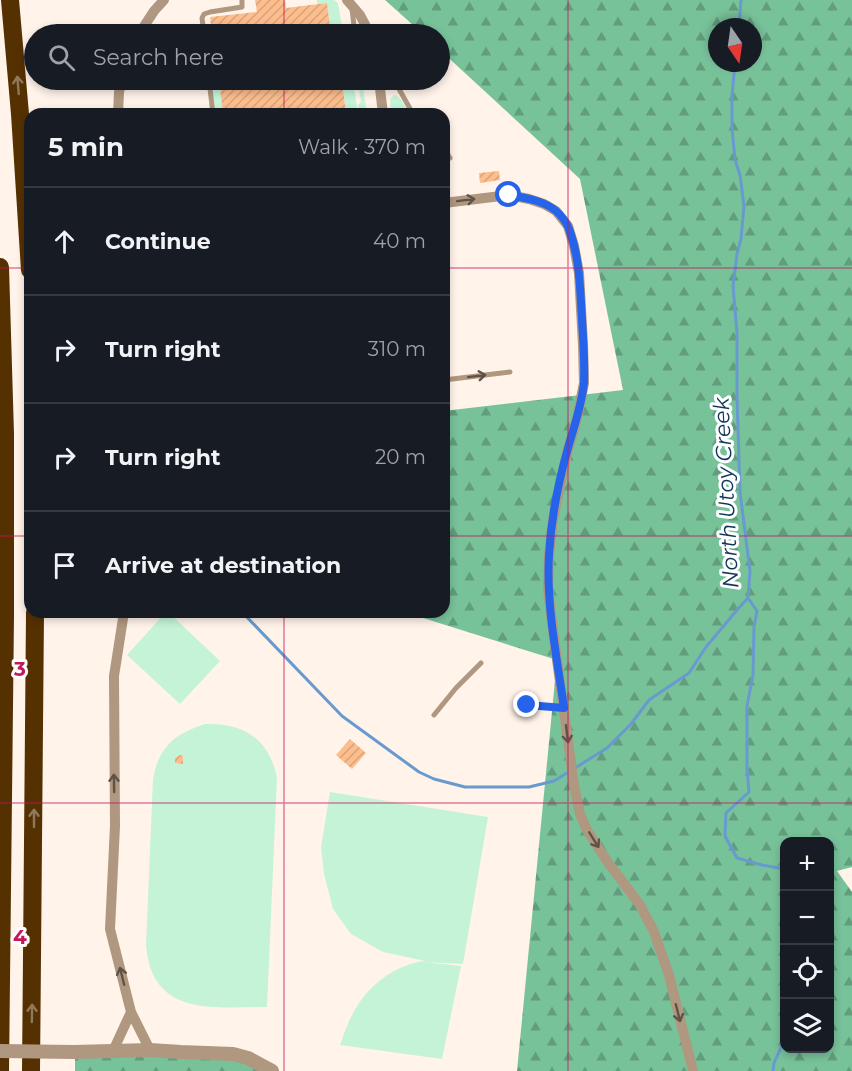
<!DOCTYPE html>
<meta charset="utf-8">
<style>
:root{--surface:#171b24;--page:#20242c;--text:#f1f3f6;--muted:#9ea1a6;--line:#363941}
body{margin:0;font-family:Montserrat,sans-serif;background:var(--page);color:var(--text)}
.controls{position:absolute;right:18px;bottom:18px;display:grid;overflow:hidden;border-radius:12px;box-shadow:0 3px 9px #0003}
.controls button{width:54px;height:54px;display:grid;place-items:center;padding:0;border:0;border-bottom:2px solid var(--line);background:var(--surface);color:var(--text);font:30px sans-serif}
.compass{position:absolute;left:708px;top:18px;width:54px;height:54px;border-radius:50%;background:var(--surface);box-shadow:0 3px 9px #0003;rotate:167deg}
.stop{position:absolute;width:18px;height:18px;margin:-14px;border:4px solid #2563eb;border-radius:50%;background:#fff}
.stop.end{background:#2563eb;border-color:#fff;box-shadow:0 2px 6px #0008}
.list{margin:0;padding:0;list-style:none}
h2{display:flex;justify-content:space-between;align-items:center;height:78px;margin:0;padding:0 24px;font-size:26px}
h2 small{font-size:20px;font-weight:400;color:var(--muted)}
.list li{display:grid;grid-template-columns:39px 1fr auto;gap:18px;align-items:center;box-sizing:border-box;height:108px;padding:0 24px;border-top:2px solid var(--line)}
.list b{display:block;font-size:22px;white-space:nowrap}
.list em{font-size:20px;font-style:normal;color:var(--muted)}
.icon{flex:none;width:33px;height:33px;fill:none;stroke:currentColor;stroke-width:2;stroke-linecap:round;stroke-linejoin:round}
.map{position:relative;flex:none;width:852px;height:1071px;overflow:hidden}
.search{position:absolute;background:var(--surface);box-shadow:0 3px 9px #0003;left:24px;top:24px;width:426px;height:66px;display:flex;align-items:center;gap:15px;box-sizing:border-box;padding:0 21px;border-radius:33px;color:var(--muted);font-size:22px}
.panel{position:absolute;background:var(--surface);box-shadow:0 3px 9px #0003;left:24px;top:108px;width:426px;height:510px;border-radius:18px}
.map>svg:first-child{display:block}
</style>
<div class="map">
<svg width="852" height="1071" viewBox="0 0 852 1071">
<defs>
<pattern id="forest-firs" width="22" height="20" patternUnits="userSpaceOnUse" patternTransform="scale(1.5)"><rect width="22" height="20" fill="#78c29a"/><path d="M5 1l3.5 6h-7zM16 11l3.5 6h-7z" fill="#629d7d"/></pattern>
<pattern id="building-hatch" width="6" height="6" patternUnits="userSpaceOnUse" patternTransform="scale(1.5)"><rect width="6" height="6" fill="#fdbe8e"/><path d="M-1 1l2-2M0 6l6-6M5 7l2-2" fill="none" stroke="#d9a37a"/></pattern>
</defs>
<rect width="100%" height="100%" fill="#fff3ea"/>
<path fill="#c5f3d8" d="M317 0H334L338 3 343 32 341 34H331L327 3 317 4Z
M211 80H219L223 114H216Z
M342 80H353L358 114H346Z
M358 83 363 87 367 114H359L358 105 361 102Z
M394 95C402 96 405 107 408 114H391L390 99Z
M166 612H168L220 661 180 704 127 655Z
M205 724C244 723 268 738 277 777L267 1007C212 1007 152 1017 146 945L153 779C159 747 174 734 205 724Z
M330 792 488 817 463 964 425 962 461 966 442 1059 340 1045C351 1012 363 989 394 971 404 966 414 962 425 961L383 952 351 934 333 909 324 874 321 847Z"/>
<path fill="url(#forest-firs)" fill-rule="evenodd" d="M385 0H852V867L837 871 852 892V1071H517L557 660 404 612H444V411L623 390 580 179 440 50V34H423ZM717 27H753V63H717ZM784 842H830V1048H784Z
M237 1048 275 1071H75V1054Z"/>
<g fill="none" stroke-linecap="round" stroke-linejoin="round">
<path stroke="#689acf" stroke-width="3" d="M739 27 741 0
M735 63 732 96V128L735 160 740 175 744 206 741 239 737 254 733 286 737 333V397L740 492 750 571 748 598 757 611 754 627 753 675 747 706V769L749 792 726 813 725 836 737 858 762 865 784 869
M242 612 342 716 419 772 434 779 465 787H529L554 781 607 748 631 724 649 700 689 673 706 647 737 610 748 598
M773 1071 774 1063 784 1041"/>
</g>
<path fill="url(#building-hatch)" d="M255 0H285L286 8 327 3 331 34H212L210 17 257 12Z
M219 80H342L346 114H223Z
M499 171 500 180 480 183 479 173Z
M350 739 366 753 352 769 336 755Z
M180 755 183 756V764L175 763V758Z"/>
<g fill="none" stroke-linecap="round" stroke-linejoin="round">
<path stroke="#af9780" stroke-width="5" d="M352 9 355 34
M204 34 202 18 204 14 210 12 242 7V0
M209 80 213 114
M367 80 380 88
M394 80 413 114
M444 149 450 158
M444 380 510 372
M527 705 564 708
M434 715 456 688 481 663"/>
<path stroke="#af9780" stroke-width="10" d="M347 0 360 15 370 34
M139 34 154 11 164 0
M379 80 383 114
M118 114 119 92 122 80
M444 203 509 195 529 199 544 204 556 211 568 226 574 246 579 273 583 345 584 383 577 418 568 449 553 519 549 555 548 588 552 623 574 785 580 814 587 830 607 861 640 905 654 932 669 975 693 1071
M124 612 114 676 115 826 110 929 131 1012 150 1050
M113 1051 131 1012"/>
<path stroke="#af9780" stroke-width="14" d="M74 1052 150 1050 181 1052 233 1054 248 1058 272 1071"/>
<path stroke="#553102" stroke-width="18" d="M10 0 20 114 30 270
M0 267 5 434V615L0 1071
M31 1071 35 612"/>
<path stroke="#af9780" stroke-width="14" d="M0 1051 74 1052"/>
</g>
<defs><path id="oneway-shaft" d="M-6 0H5M1.5-3L5.5 0L1.5 3" fill="none" stroke-width="1.6" stroke-linecap="round" stroke-linejoin="round" transform="scale(1.5)"/></defs>
<g stroke="#90795b">
<use href="#oneway-shaft" transform="translate(18 85) rotate(-95)"/>
<use href="#oneway-shaft" transform="translate(34 818) rotate(-90)"/>
<use href="#oneway-shaft" transform="translate(32 1013) rotate(-89)"/>
</g>
<g stroke="#5f5246">
<use href="#oneway-shaft" transform="translate(466 200) rotate(-7)"/>
<use href="#oneway-shaft" transform="translate(477 376) rotate(-7)"/>
<use href="#oneway-shaft" transform="translate(567 734) rotate(83)"/>
<use href="#oneway-shaft" transform="translate(114 783) rotate(-91)"/>
<use href="#oneway-shaft" transform="translate(594 840) rotate(58)"/>
<use href="#oneway-shaft" transform="translate(122 976) rotate(-104)"/>
<use href="#oneway-shaft" transform="translate(678 1013) rotate(76)"/>
</g>
<g fill="none" stroke-linecap="round" stroke-linejoin="round">
<path stroke="#2563eb" stroke-width="8" d="M509 195C524 198 543 200 556 211 561 215 567 223 569 229 580 258 580 289 582 319 583 339 585 361 584 382 582 405 574 426 568 448 558 483 551 519 549 555 546 606 557 658 564 708L527 705"/>
</g>
<path fill="none" stroke="#c2185b" stroke-width="1.5" stroke-opacity="0.55" d="M284 0V34M568 0V1071M284 80V114M0 268H30M444 268H852M0 536H30M444 536H852M284 612V1071M0 803H852"/>
<g text-anchor="middle" dominant-baseline="central" stroke-width="6" stroke-linejoin="round" paint-order="stroke">
<g font-size="22" font-style="italic" fill="#12365a" stroke="#fff">
<text transform="translate(726 493) rotate(-93)">North Utoy Creek</text>
</g>
</g>
<g font-size="20" text-anchor="middle" font-weight="bold" fill="#c2185b" stroke="#fff" stroke-width="6" stroke-linejoin="round" paint-order="stroke">
<text x="20" y="676">3</text>
<text x="20" y="944">4</text>
</g>
</svg>
<div class="controls">
<button>+</button>
<button>−</button>
<button><svg class="icon" aria-label="locate" viewBox="0 0 24 24"><circle cx="12" cy="12" r="6"/><path d="M12 2v4M12 18v4M2 12h4M18 12h4"/></svg></button>
<button><svg class="icon" aria-label="layers" viewBox="0 0 24 24"><path d="M12 4l9 5-9 5-9-5zM3 14l9 5 9-5"/></svg></button>
</div>
<svg class="compass" viewBox="-18 -18 36 36"><path d="M0-13l5 13h-10z" fill="#e53935"/><path d="M0 13l5-13h-10z" fill="#9ea1a6"/></svg>
<div class="stop" style="left:509px;top:195px"></div>
<div class="stop end" style="left:527px;top:705px"></div>
<div class="search"><svg class="icon" aria-label="search" viewBox="0 0 24 24"><circle cx="10" cy="10" r="6"/><path d="M15 15l6 6"/></svg>Search here</div>
<section class="panel">
<h2>5 min<small>Walk · 370 m</small></h2>
<ul class="list">
<li><svg class="icon" aria-label="ahead" viewBox="0 0 24 24"><path d="M12 20V5M6 11l6-6 6 6"/></svg><div><b>Continue</b></div><em>40 m</em></li>
<li><svg class="icon" aria-label="right" viewBox="0 0 24 24"><path d="M7 20v-9h11M14 6l5 5-5 5"/></svg><div><b>Turn right</b></div><em>310 m</em></li>
<li><svg class="icon" aria-label="right" viewBox="0 0 24 24"><path d="M7 20v-9h11M14 6l5 5-5 5"/></svg><div><b>Turn right</b></div><em>20 m</em></li>
<li><svg class="icon" aria-label="arrive" viewBox="0 0 24 24"><path d="M6 21V4h12l-3 4 3 4H6"/></svg><div><b>Arrive at destination</b></div></li>
</ul>
</section>
</div>
